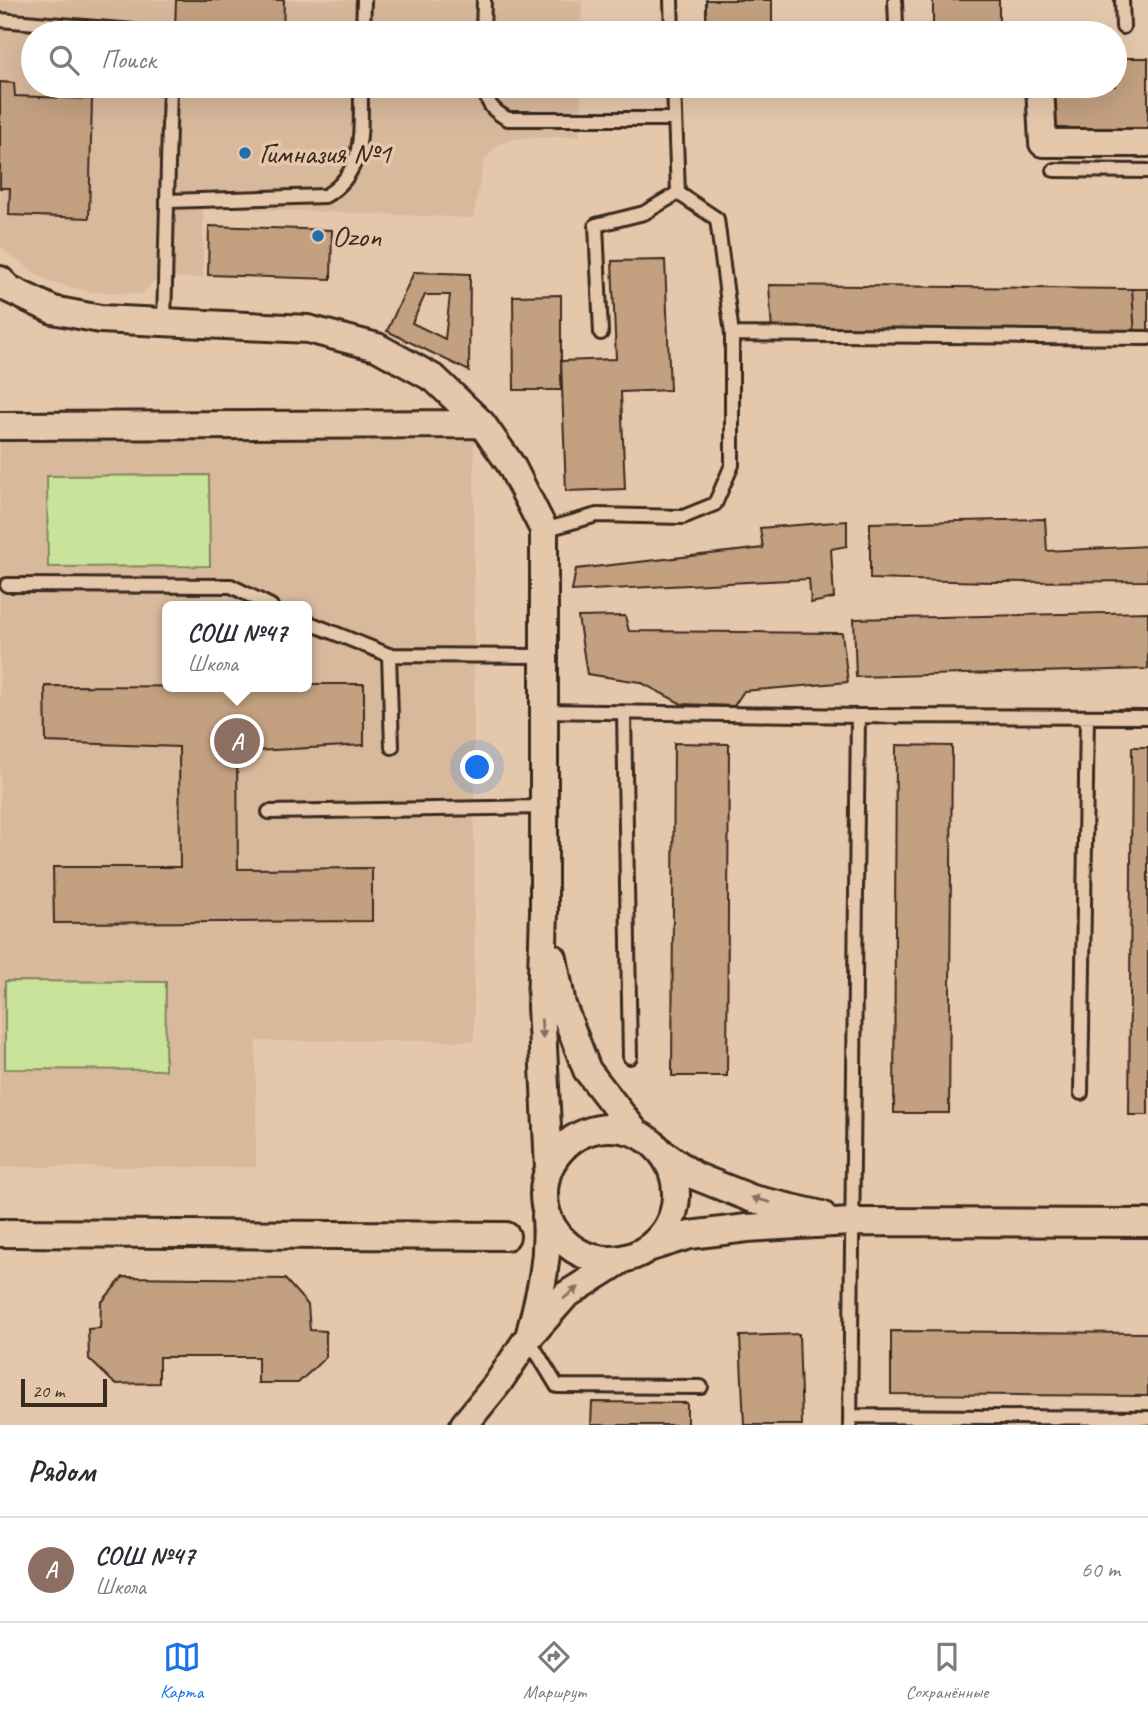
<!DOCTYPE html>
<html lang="ru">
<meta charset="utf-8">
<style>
:root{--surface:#fff;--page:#f7f7f7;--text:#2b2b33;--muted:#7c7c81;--line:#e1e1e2;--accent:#1a73e8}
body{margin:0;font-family:Caveat,sans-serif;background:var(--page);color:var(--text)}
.scale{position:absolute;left:21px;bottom:18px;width:86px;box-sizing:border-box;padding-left:7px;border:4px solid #3b2a1e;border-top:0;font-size:19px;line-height:24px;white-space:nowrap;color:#3b2a1e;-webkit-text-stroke:5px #e5c8ac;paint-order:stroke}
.you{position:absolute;left:478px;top:768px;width:24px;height:24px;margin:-18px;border:5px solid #fff;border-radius:50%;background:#1a73e8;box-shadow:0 0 0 10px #1a73e833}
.badge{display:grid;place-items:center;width:46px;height:46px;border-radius:50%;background:var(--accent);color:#fff;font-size:23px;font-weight:700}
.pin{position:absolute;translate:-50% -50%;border:4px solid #fff;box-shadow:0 2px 7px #0006}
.popup{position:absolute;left:162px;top:601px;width:150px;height:91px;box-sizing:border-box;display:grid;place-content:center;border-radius:10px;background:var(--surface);filter:drop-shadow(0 2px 5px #0005);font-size:23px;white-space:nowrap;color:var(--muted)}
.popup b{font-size:26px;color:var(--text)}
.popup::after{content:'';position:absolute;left:50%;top:100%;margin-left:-14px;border:14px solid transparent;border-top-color:var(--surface)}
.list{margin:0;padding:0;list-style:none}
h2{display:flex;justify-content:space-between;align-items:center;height:91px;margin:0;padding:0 28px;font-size:30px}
h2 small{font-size:23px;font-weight:400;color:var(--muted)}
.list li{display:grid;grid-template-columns:46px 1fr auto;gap:21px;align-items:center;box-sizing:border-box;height:105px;padding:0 28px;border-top:2px solid var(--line)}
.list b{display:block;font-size:26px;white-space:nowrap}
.list p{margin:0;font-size:23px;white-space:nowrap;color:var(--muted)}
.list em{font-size:23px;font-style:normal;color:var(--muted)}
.icon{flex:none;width:38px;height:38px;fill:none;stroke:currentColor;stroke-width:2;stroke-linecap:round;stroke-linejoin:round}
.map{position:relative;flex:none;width:1148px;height:1425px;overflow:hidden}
.search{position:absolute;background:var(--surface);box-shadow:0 7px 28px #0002;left:21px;right:21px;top:21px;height:77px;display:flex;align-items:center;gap:18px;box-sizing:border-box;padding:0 24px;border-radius:38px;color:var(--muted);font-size:26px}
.sheet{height:196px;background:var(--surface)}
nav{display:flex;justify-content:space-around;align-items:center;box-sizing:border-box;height:98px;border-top:2px solid var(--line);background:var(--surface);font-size:19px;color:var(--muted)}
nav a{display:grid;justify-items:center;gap:4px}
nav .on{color:var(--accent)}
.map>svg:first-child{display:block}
</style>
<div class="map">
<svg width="1148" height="1425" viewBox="0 0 1148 1425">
<rect width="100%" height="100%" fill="#e5c8ac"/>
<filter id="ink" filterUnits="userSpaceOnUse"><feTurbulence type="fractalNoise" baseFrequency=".0143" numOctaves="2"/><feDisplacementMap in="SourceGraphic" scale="14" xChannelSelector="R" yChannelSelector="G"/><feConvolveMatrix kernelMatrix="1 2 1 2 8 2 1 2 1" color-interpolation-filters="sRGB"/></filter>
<g filter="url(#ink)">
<path fill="#d8b99c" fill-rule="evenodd" d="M0 0H582L581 33H33V86H581L580 136 515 139 497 145 484 161 473 218 203 207V278L158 277 142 294 92 292 47 281 10 255 0 245Z
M0 440 474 441V1041H256V1167H0ZM167 606H307V687H167Z"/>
<path fill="#c9e39a" stroke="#82865c" stroke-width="2" d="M209 475 210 566 48 567 47 476Z
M5 981 166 982 165 1070 5 1069Z"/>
<path fill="#c3a080" stroke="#3b2a1e" stroke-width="2" fill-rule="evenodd" d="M176 0H284L283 33 175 31Z
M706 0H772V33H706Z
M933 0H999V33H933Z
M1115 58H1148V137L1048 138 1047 86H1115Z
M0 82 14 83 15 96 92 99 89 218 9 215 10 188H0Z
M209 226 332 230 331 279 208 275Z
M665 260 670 390 621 392 625 489 566 491 561 361 616 359 612 261Z
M414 272 470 274 469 371 387 331ZM425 295H450L445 339 412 323Z
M769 285 1132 289 1135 337 772 332Z
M1132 289H1148V336H1135Z
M561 295V390H514L513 296Z
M1045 519 1047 551 1148 546V581L992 582 870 579V523Z
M847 521V546L831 549 834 598 811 603 809 579 572 591 576 569 763 548 760 528Z
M1148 612V669L856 677 854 619Z
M625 616 629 631 842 633 848 682 744 691 734 706 682 704 640 682 587 674 578 617Z
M307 684H364V745L237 752 238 869 372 868V921L54 923 53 867H180L179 747 46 742 45 686 307 687Z
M674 743 729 744 727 1076H672Z
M896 745 952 746 949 1113H894Z
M1132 747H1148V1115H1129Z
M123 1277 285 1279 308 1305 310 1330 326 1331V1357L298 1383H258V1357H159V1383L115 1384 89 1359 88 1329 100 1328 101 1303Z
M891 1331 1148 1333V1396L891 1394Z
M799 1334 802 1425H744L740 1336Z
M592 1402 687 1403V1425H591Z"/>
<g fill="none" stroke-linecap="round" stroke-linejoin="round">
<defs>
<path id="lane" d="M671 0 672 33
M895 0 896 25
M1122 0 1123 27
M0 20 134 31 142 33
M363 33 364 0
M483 33 484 0
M484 86C487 103 491 110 508 119H675
M1054 170 1148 171
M167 201 325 196C367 172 360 128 361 86
M164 323 170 86
M601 333 596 225 644 213 678 193
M732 334 1148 338
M544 530 597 515 683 517 715 504 732 465V334L717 219 678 193 674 86
M7 585 231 586 271 606
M307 622 389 655
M544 711 858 716 1148 717
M624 713 630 1057
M392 747 389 655 545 656
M269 812 544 807
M1081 1093 1087 717
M528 1338 557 1386 701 1387
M850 1416 1148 1418
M850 1425 858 716"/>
<path id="street" d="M1040 86 1043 143H1148
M0 280 9 289 53 310 100 319 308 329 377 347 435 379 482 424 511 465 544 530V911L541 1006 549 1168
M0 426 482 424
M553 958 562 1005 587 1070 636 1133
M544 1194a66 66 0 1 1 132 0a66 66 0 1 1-132 0Z
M664 1154 695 1176 753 1199 822 1215
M0 1233 506 1236
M651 1247 690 1235 747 1228 851 1222 1148 1223
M530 1333C541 1290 549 1261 546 1216
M464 1425 498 1383 528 1338 566 1295 623 1259"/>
</defs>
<use href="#lane" stroke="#3b2a1e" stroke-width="18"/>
<use href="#street" stroke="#3b2a1e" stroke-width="32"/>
<use href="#lane" stroke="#e5c8ac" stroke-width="12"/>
<use href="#street" stroke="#e5c8ac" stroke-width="26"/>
</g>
<defs><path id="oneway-solid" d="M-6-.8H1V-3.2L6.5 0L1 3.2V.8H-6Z" transform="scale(1.75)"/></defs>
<g fill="#88715e">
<use href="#oneway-solid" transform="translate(542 1029) rotate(86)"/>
<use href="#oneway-solid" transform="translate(761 1200) rotate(-165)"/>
<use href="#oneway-solid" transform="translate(571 1293) rotate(-37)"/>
</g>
</g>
<g fill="#1f6fb2" stroke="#e5c8ac" stroke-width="2.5">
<circle cx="245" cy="153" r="7"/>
<circle cx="318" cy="236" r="7"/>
</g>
<g text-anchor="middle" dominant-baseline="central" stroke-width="7" stroke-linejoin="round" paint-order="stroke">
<g font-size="30" fill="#3b2a1e" stroke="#e5c8ac" text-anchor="start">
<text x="259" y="153">Гимназия №1</text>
<text x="332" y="236">Ozon</text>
</g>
</g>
</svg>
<div class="scale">20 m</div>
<div class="you"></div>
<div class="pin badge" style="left:237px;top:741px;background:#8d6e63">A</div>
<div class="popup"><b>СОШ №47</b>Школа</div>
<div class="search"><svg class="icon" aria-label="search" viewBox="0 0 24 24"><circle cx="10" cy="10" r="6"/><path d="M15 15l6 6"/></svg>Поиск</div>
</div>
<section class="sheet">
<h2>Рядом<small></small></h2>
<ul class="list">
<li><span class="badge" style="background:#8d6e63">A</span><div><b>СОШ №47</b><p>Школа</p></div><em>60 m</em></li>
</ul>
</section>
<nav>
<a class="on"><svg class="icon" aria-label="map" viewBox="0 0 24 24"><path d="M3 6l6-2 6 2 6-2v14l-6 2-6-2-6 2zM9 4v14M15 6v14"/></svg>Карта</a>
<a><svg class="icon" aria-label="directions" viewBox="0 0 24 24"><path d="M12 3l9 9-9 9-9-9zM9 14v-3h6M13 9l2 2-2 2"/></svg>Маршрут</a>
<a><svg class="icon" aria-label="saved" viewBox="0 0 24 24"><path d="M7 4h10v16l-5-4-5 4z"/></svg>Сохранённые</a>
</nav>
